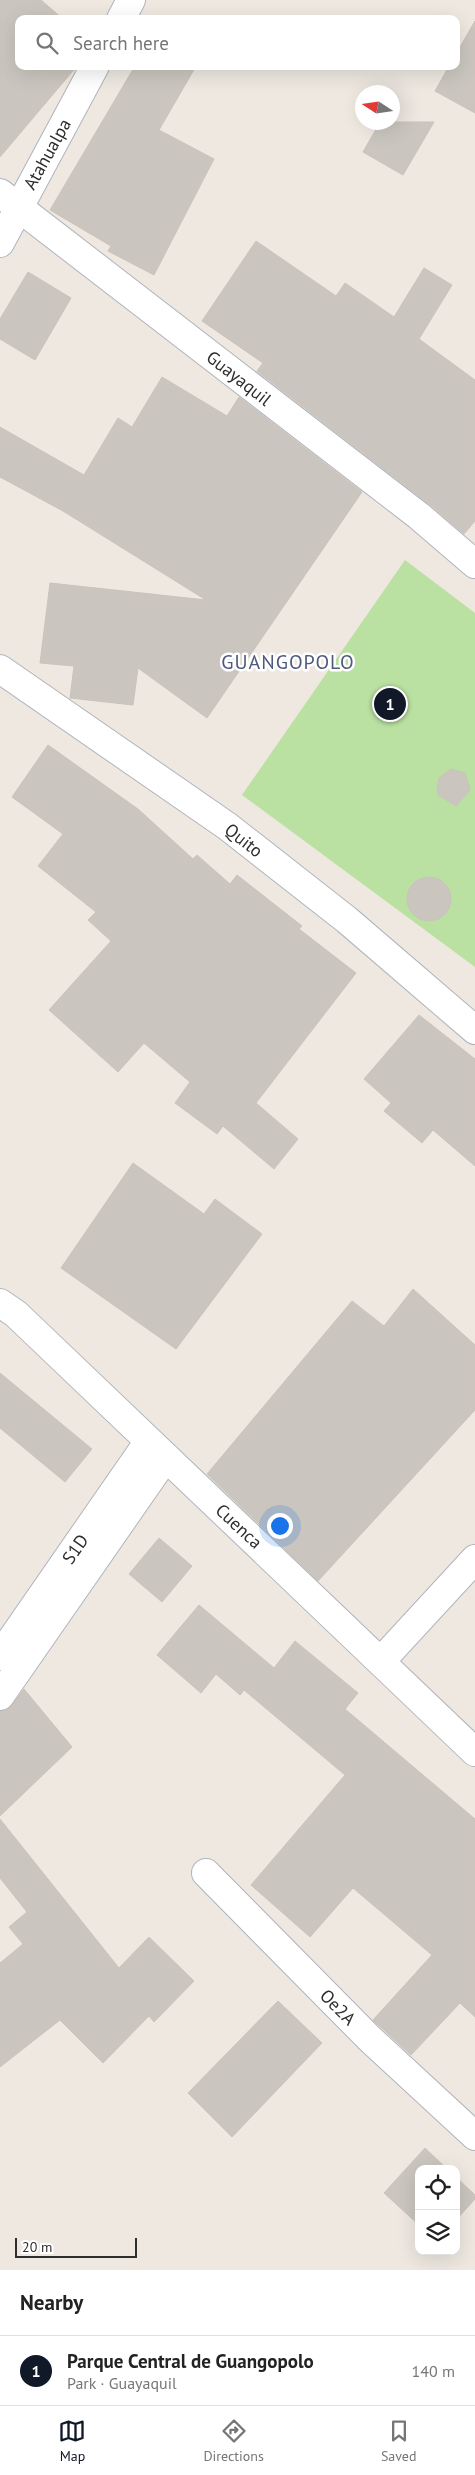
<!DOCTYPE html>
<meta charset="utf-8">
<style>
:root{--surface:#fff;--page:#f6f6f6;--text:#222;--muted:#767676;--line:#e0e0e0;--accent:#111827}
body{margin:0;font-family:"PT Sans",sans-serif;background:var(--page);color:var(--text)}
.controls{position:absolute;right:15px;bottom:15px;display:grid;overflow:hidden;border-radius:10px;box-shadow:0 5px 20px #0002}
.controls button{width:45px;height:45px;display:grid;place-items:center;padding:0;border:0;border-bottom:1px solid var(--line);background:var(--surface);color:var(--text);font:25px sans-serif}
.compass{position:absolute;left:355px;top:85px;width:45px;height:45px;border-radius:50%;background:var(--surface);box-shadow:0 5px 20px #0002;rotate:282deg}
.scale{position:absolute;left:15px;bottom:12px;width:122px;box-sizing:border-box;padding-left:5px;border:2px solid #2e2e2e;border-top:0;font-size:14px;line-height:18px;white-space:nowrap;color:#2e2e2e;-webkit-text-stroke:4px #fff;paint-order:stroke}
.you{position:absolute;left:279px;top:1525px;width:18px;height:18px;margin:-12px;border:4px solid #fff;border-radius:50%;background:#1a73e8;box-shadow:0 0 0 8px #1a73e833}
.badge{display:grid;place-items:center;width:32px;height:32px;border-radius:50%;background:var(--accent);color:#fff;font-size:16px;font-weight:700}
.pin{position:absolute;translate:-50% -50%;border:2px solid #fff;box-shadow:0 1px 5px #0006}
.list{margin:0;padding:0;list-style:none}
h2{display:flex;justify-content:space-between;align-items:center;height:65px;margin:0;padding:0 20px;font-size:21px}
h2 small{font-size:16px;font-weight:400;color:var(--muted)}
.list li{display:grid;grid-template-columns:32px 1fr auto;gap:15px;align-items:center;box-sizing:border-box;height:70px;padding:0 20px;border-top:1px solid var(--line)}
.list b{display:block;font-size:19px;white-space:nowrap}
.list p{margin:0;font-size:16px;white-space:nowrap;color:var(--muted)}
.list em{font-size:16px;font-style:normal;color:var(--muted)}
.icon{flex:none;width:28px;height:28px;fill:none;stroke:currentColor;stroke-width:2;stroke-linecap:round;stroke-linejoin:round}
.map{position:relative;flex:none;width:475px;height:2270px;overflow:hidden}
.search{position:absolute;background:var(--surface);box-shadow:0 5px 20px #0002;left:15px;right:15px;top:15px;height:55px;display:flex;align-items:center;gap:12px;box-sizing:border-box;padding:0 18px;border-radius:10px;color:var(--muted);font-size:19px}
.sheet{height:135px;background:var(--surface)}
nav{display:flex;justify-content:space-around;align-items:center;box-sizing:border-box;height:70px;border-top:1px solid var(--line);background:var(--surface);font-size:14px;color:var(--muted)}
nav a{display:grid;justify-items:center;gap:2px}
nav .on{color:var(--accent)}
.map>svg:first-child{display:block}
</style>
<div class="map">
<svg width="475" height="2270" viewBox="0 0 475 2270">
<rect width="100%" height="100%" fill="#eee8e1"/>
<path fill="#bae1a1" d="M405 560 475 613V967L242 795Z"/>
<path fill="#cac6bf" stroke="#cac3ba" d="M0 0H41L63 19H19V66H77L0 157Z
M475 21V113L435 91 449 66H456V54Z
M135 66H196L159 130 214 159 154 275 108 251 111 246 50 210Z
M380 122H434L403 175 363 152Z
M256 241 336 296 345 283 394 317 424 268 452 285 419 339 475 380V521L464 534 429 504 257 371 263 363 202 321Z
M28 272 71 298 35 360 0 339V319Z
M162 377 227 416 239 397 362 492 207 718 138 668 133 705 70 698 74 666 40 663 50 583 206 600 63 511 0 477V427L84 475 118 418 132 427Z
M48 745 138 809 193 859 197 855 230 884 237 875 302 926 299 929 356 973 256 1103 298 1139 274 1169 223 1126 217 1134 175 1103 190 1082 144 1043 118 1072 49 1010 111 941 88 920 96 912 38 866 63 834 12 797Z
M451 769 465 773 470 790 456 806 438 795 437 787 439 778Z
M407 899a22 22 0 1 1 44 0a22 22 0 1 1-44 0Z
M419 1015 475 1059V1166L433 1130 422 1143 384 1111 391 1103 364 1079Z
M133 1163 204 1214 215 1199 262 1234 176 1349 61 1268Z
M413 1289 475 1345V1410L318 1581 207 1474 352 1301 384 1326Z
M0 1373 92 1449 65 1482 0 1428Z
M159 1538 192 1566 162 1602 129 1574Z
M199 1605 274 1668 295 1641 358 1693 345 1709 475 1819V2017L460 2003 411 2055 373 2020 432 1955 353 1888 310 1937 251 1885 345 1775 244 1690 240 1695 216 1674 201 1693 157 1655Z
M24 1689 72 1747 0 1816V1711L7 1710 12 1705Z
M0 1819 119 1968 149 1937 194 1981 154 2022 149 2016 103 2063 60 2020 0 2067V1963L23 1944 9 1927 27 1912 0 1878Z
M278 2001 322 2043 232 2137 188 2093Z
M425 2148 447 2169H419V2225L384 2193Z
M456 2177 475 2195V2199L456 2220Z"/>
<g fill="none" stroke-linecap="round" stroke-linejoin="round">
<defs>
<path id="minor" d="M121 19 131 0
M0 193 419 516 475 564
M0 243 95 66
M0 669 227 826 347 920 475 1030
M0 1303 16 1314 475 1752
M0 1656 149 1441
M381 1661 475 1559
M0 1696 166 1457
M206 1873 370 2039 475 2136"/>
</defs>
<use href="#minor" stroke="#b1b4bd" stroke-width="30"/>
<use href="#minor" stroke="#fff" stroke-width="28"/>
</g>
<g text-anchor="middle" dominant-baseline="central" stroke-width="5" stroke-linejoin="round" paint-order="stroke">
<g font-size="18" fill="#2e2e2e" stroke="#fff">
<text transform="translate(47 154) rotate(-61)">Atahualpa</text>
<text transform="translate(239 378) rotate(38)">Guayaquil</text>
<text transform="translate(244 840) rotate(38)">Quito</text>
<text transform="translate(239 1526) rotate(43)">Cuenca</text>
<text transform="translate(75 1549) rotate(-55)">S1D</text>
<text transform="translate(338 2007) rotate(45)">Oe2A</text>
</g>
<g font-size="20" letter-spacing="1" fill="#4f5a7d" stroke="#fff">
<text x="288" y="662">GUANGOPOLO</text>
</g>
</g>
</svg>
<div class="controls">
<button><svg class="icon" aria-label="locate" viewBox="0 0 24 24"><circle cx="12" cy="12" r="6"/><path d="M12 2v4M12 18v4M2 12h4M18 12h4"/></svg></button>
<button><svg class="icon" aria-label="layers" viewBox="0 0 24 24"><path d="M12 4l9 5-9 5-9-5zM3 14l9 5 9-5"/></svg></button>
</div>
<svg class="compass" viewBox="-18 -18 36 36"><path d="M0-13l5 13h-10z" fill="#e53935"/><path d="M0 13l5-13h-10z" fill="#767676"/></svg>
<div class="scale">20 m</div>
<div class="you"></div>
<div class="pin badge" style="left:390px;top:704px">1</div>
<div class="search"><svg class="icon" aria-label="search" viewBox="0 0 24 24"><circle cx="10" cy="10" r="6"/><path d="M15 15l6 6"/></svg>Search here</div>
</div>
<section class="sheet">
<h2>Nearby<small></small></h2>
<ul class="list">
<li><span class="badge">1</span><div><b>Parque Central de Guangopolo</b><p>Park · Guayaquil</p></div><em>140 m</em></li>
</ul>
</section>
<nav>
<a class="on"><svg class="icon" aria-label="map" viewBox="0 0 24 24"><path d="M3 6l6-2 6 2 6-2v14l-6 2-6-2-6 2zM9 4v14M15 6v14"/></svg>Map</a>
<a><svg class="icon" aria-label="directions" viewBox="0 0 24 24"><path d="M12 3l9 9-9 9-9-9zM9 14v-3h6M13 9l2 2-2 2"/></svg>Directions</a>
<a><svg class="icon" aria-label="saved" viewBox="0 0 24 24"><path d="M7 4h10v16l-5-4-5 4z"/></svg>Saved</a>
</nav>
